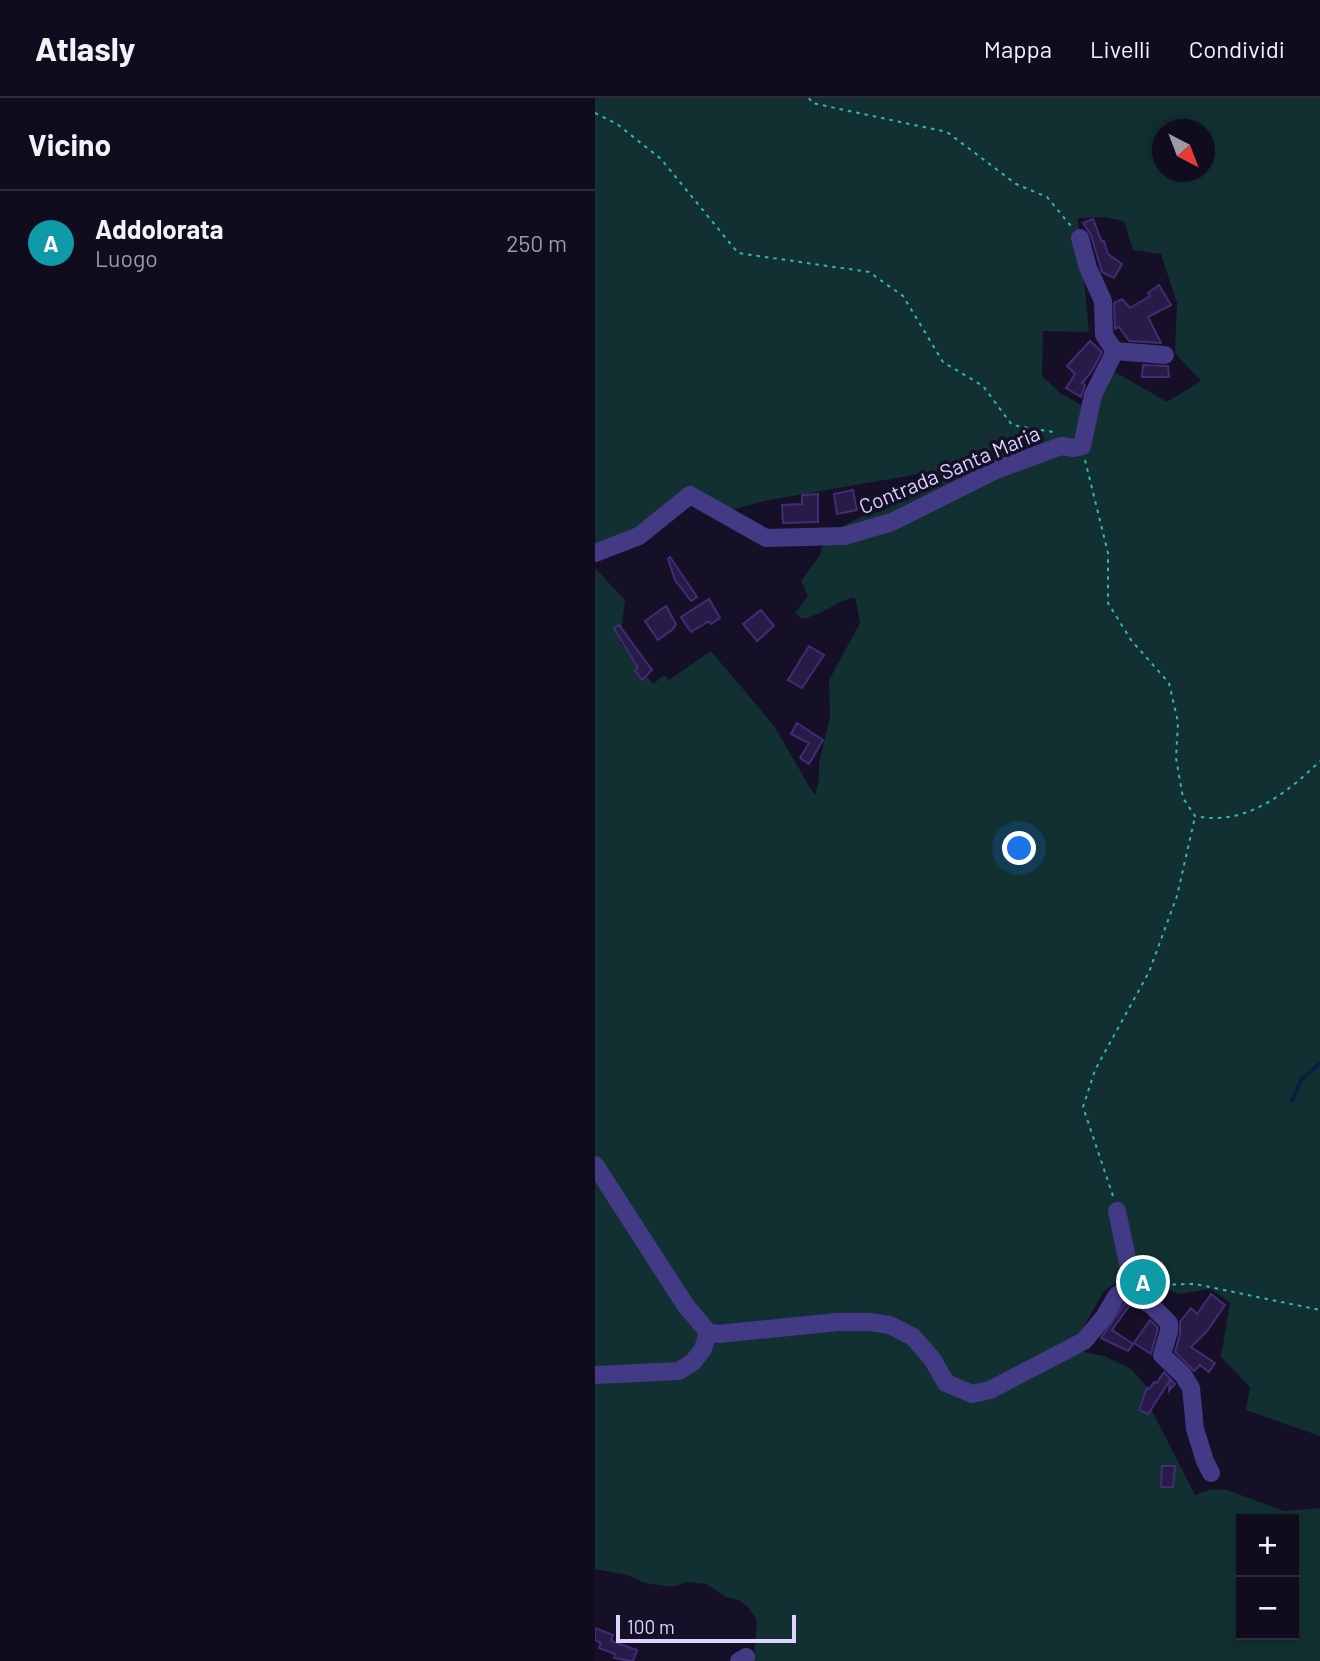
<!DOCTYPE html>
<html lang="it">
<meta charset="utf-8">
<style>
:root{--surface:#100b1d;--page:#191426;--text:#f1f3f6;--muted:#9c9ba4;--line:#302b3b;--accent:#8c9099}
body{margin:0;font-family:Barlow,sans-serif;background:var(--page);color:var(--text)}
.controls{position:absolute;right:21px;bottom:21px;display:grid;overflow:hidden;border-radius:0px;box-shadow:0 4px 10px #0003}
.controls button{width:63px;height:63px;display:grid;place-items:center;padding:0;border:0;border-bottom:2px solid var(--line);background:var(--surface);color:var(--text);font:35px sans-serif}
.compass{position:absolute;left:557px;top:21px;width:63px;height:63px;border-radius:50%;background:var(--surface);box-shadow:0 4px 10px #0003;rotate:138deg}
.scale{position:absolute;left:21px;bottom:18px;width:180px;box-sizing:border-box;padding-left:7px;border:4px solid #ddd5ff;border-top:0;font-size:19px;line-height:24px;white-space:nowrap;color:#ddd5ff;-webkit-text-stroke:5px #150f27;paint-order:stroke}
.you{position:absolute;left:425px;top:751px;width:24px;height:24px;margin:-18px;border:5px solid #fff;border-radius:50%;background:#1a73e8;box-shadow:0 0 0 10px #1a73e833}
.badge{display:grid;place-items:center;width:46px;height:46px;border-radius:50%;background:var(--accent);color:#fff;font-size:23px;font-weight:700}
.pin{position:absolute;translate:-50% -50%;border:4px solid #fff;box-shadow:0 2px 7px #0006}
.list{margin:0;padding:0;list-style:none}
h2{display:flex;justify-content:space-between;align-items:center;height:91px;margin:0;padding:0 28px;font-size:30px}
h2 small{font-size:23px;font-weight:400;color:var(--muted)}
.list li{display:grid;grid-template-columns:46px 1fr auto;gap:21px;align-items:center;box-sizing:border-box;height:105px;padding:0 28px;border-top:2px solid var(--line)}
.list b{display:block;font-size:26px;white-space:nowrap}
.list p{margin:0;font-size:23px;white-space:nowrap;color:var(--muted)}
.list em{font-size:23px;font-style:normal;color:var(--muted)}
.map{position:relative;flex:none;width:725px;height:1563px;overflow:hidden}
header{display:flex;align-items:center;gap:42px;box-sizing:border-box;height:98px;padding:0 35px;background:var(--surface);border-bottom:2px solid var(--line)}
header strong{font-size:33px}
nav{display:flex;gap:38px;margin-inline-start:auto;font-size:24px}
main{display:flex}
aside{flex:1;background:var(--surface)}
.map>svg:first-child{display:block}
</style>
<header>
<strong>Atlasly</strong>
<nav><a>Mappa</a><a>Livelli</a><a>Condividi</a></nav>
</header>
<main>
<aside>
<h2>Vicino<small></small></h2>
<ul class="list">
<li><span class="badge" style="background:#0f9aa8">A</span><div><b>Addolorata</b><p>Luogo</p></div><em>250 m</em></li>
</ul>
</aside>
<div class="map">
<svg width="725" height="1563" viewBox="0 0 725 1563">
<rect width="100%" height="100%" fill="#150f27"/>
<path fill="#123031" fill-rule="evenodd" d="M0 0H725V1338L651 1312 655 1289 626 1259 635 1205 616 1191 583 1196 570 1190 545 1187 532 1177 508 1194 472 1259 485 1253 509 1258 536 1271 551 1288 555 1309 600 1397 617 1391 632 1392 689 1413 725 1410V1563H157L159 1558 162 1523 154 1510 144 1502 131 1499 111 1486 91 1484 78 1489 50 1485 32 1477 0 1471V470L30 502 25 544 58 586 69 577 74 582 116 553 179 628 220 698 224 681V665L235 619 234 582 265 525 260 499C239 504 228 517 207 521L200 515 213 498 206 483 225 457 231 436 268 418 290 412 304 395 341 373 169 403 122 416 106 397 11 451 0 445ZM568 32H610V74H568ZM510 119 529 123 538 152 566 156 582 205 580 255 606 283 572 304 513 270 495 312 465 295 447 278 448 233 494 234 483 120ZM646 1421H699V1537H646Z"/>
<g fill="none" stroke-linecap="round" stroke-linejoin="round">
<path stroke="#0a1b45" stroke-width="3.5" d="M697 1003 706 982 725 965"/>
</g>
<path fill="#281b48" stroke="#412d74" stroke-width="2" d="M498 121 507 144 509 143 513 156 527 166 519 180 507 174 496 137 488 125Z
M564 187 576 207 553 219 566 245 534 243 524 229 520 231 519 205 527 201 535 210 555 198 553 195Z
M495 243 507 254 497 273 487 285 490 287 486 299 471 290 480 276 472 268Z
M548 267 573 268 574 279H547Z
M258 392 262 412 242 416 239 396Z
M223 396V424L188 425 187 407 207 406V397Z
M75 459 102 499 96 503 80 482 73 461Z
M114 501 125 520 116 526 114 523 96 534 86 519Z
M71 508 81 526 78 531 63 542 50 523Z
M166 512 179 528 162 543 148 526Z
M24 527 57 572 47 582 40 572 43 570 19 530Z
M214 548 229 557 207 590 193 582Z
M202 625 228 642 214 666 205 660 214 645 196 636Z
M616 1196 630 1207 612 1233 596 1249 620 1265 614 1274 605 1267 599 1273 580 1254 585 1236V1224L596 1210 602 1216Z
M530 1205 535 1207 517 1232 538 1246 533 1253 506 1240Z
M555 1222 563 1230 556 1256 539 1245Z
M569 1274 580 1286 574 1293 575 1282 553 1316 544 1312 552 1290 554 1291 559 1284 562 1285Z
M567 1368H580L578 1389H566Z
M0 1530 18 1537 16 1543 42 1552 38 1563 19 1560 20 1556 4 1550 6 1545 0 1542Z"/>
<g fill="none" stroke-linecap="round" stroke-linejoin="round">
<path stroke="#2fb7ba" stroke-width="2" stroke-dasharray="3.5 5" stroke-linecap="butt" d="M214 0 217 5 352 34 421 86 452 99 476 128
M0 15 22 26 66 61 143 155 274 174 308 198 348 264 388 288 417 327 458 334
M490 362 513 455V505L536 542 574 585 583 624 581 660 588 700 600 718C650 729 692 695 725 663
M518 1098 488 1009 500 972 554 874 582 798 600 719
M552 1187 600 1186 725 1212"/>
<path stroke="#433a86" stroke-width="18" d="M485 140 493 170 508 203 509 237 520 253
M520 253 570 257
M0 455 44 438 95 397 171 440 249 438 297 424 401 372 466 348 479 350 487 348 498 297 520 253
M0 1067 91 1208 113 1234
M522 1113 538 1189
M113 1234 123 1236 243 1224H275L295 1227 318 1239 338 1262 351 1285 377 1296 395 1292 489 1243 509 1219 522 1197 531 1192 556 1207 574 1225V1233L567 1257 588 1277 596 1290 600 1331 610 1363 616 1375
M0 1277 84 1273 98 1264 108 1251 113 1234
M144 1563 151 1559"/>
</g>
<g text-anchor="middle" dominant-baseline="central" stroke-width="7" stroke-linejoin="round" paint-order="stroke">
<g font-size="21" fill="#ddd5ff" stroke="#150f27">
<text transform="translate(354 371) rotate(-23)">Contrada Santa Maria</text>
</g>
</g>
</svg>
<div class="controls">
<button>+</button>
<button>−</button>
</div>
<svg class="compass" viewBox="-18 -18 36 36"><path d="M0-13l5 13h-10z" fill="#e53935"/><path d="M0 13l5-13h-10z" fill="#9c9ba4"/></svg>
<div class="scale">100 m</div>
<div class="you"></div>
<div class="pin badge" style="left:548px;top:1184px;background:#0f9aa8">A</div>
</div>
</main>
